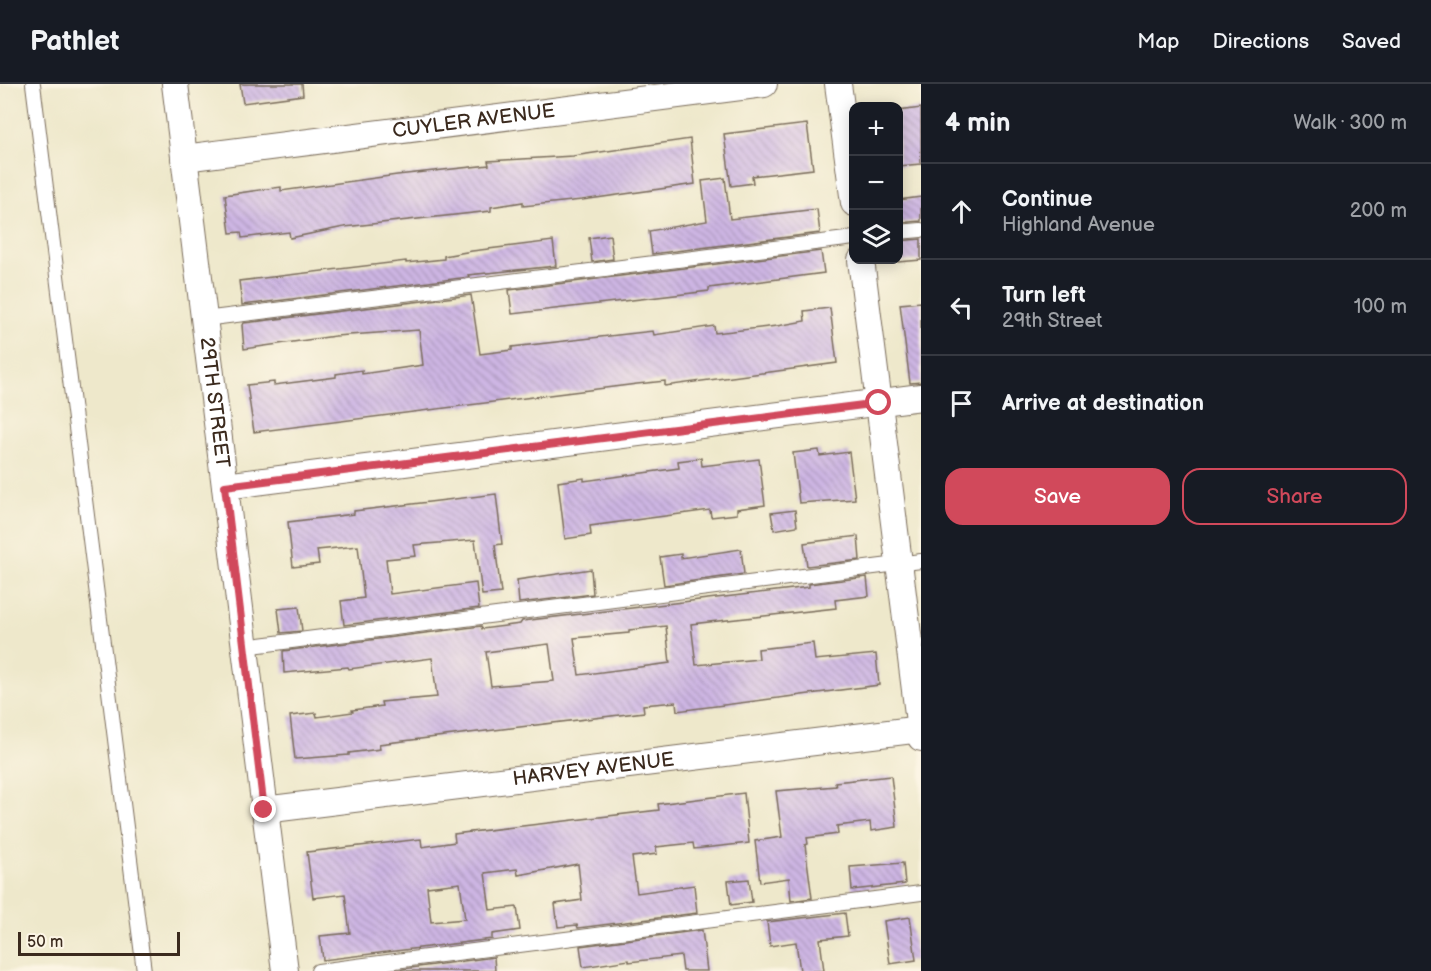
<!DOCTYPE html>
<meta charset="utf-8">
<style>
:root{--surface:#171b24;--page:#20242c;--text:#f1f3f6;--muted:#9ea1a6;--line:#363941;--accent:#d1495b}
body{margin:0;font-family:"Balsamiq Sans",sans-serif;background:var(--page);color:var(--text)}
.controls{position:absolute;right:18px;top:18px;display:grid;overflow:hidden;border-radius:12px;box-shadow:0 3px 15px #0003}
.controls button{width:54px;height:54px;display:grid;place-items:center;padding:0;border:0;border-bottom:2px solid var(--line);background:var(--surface);color:var(--text);font:30px sans-serif}
.scale{position:absolute;left:18px;bottom:15px;width:162px;box-sizing:border-box;padding-left:6px;border:3px solid #3b2a1e;border-top:0;font-size:16px;line-height:21px;white-space:nowrap;color:#3b2a1e;-webkit-text-stroke:4px #fcf5e5;paint-order:stroke}
.stop{position:absolute;width:18px;height:18px;margin:-14px;border:4px solid #d1495b;border-radius:50%;background:#fff}
.stop.end{background:#d1495b;border-color:#fff;box-shadow:0 2px 6px #0008}
.list{margin:0;padding:0;list-style:none}
h2{display:flex;justify-content:space-between;align-items:center;height:78px;margin:0;padding:0 24px;font-size:26px}
h2 small{font-size:20px;font-weight:400;color:var(--muted)}
.list li{display:grid;grid-template-columns:39px 1fr auto;gap:18px;align-items:center;box-sizing:border-box;height:96px;padding:0 24px;border-top:2px solid var(--line)}
.list b{display:block;font-size:22px;white-space:nowrap}
.list p{margin:0;font-size:20px;white-space:nowrap;color:var(--muted)}
.list em{font-size:20px;font-style:normal;color:var(--muted)}
.actions{display:flex;gap:12px;padding:18px 24px}
.actions a{flex:1;padding:14px 0;border:2px solid var(--accent);border-radius:18px;text-align:center;font-size:21px;color:var(--accent)}
.actions .main{background:var(--accent);color:#fff}
.icon{flex:none;width:33px;height:33px;fill:none;stroke:currentColor;stroke-width:2;stroke-linecap:round;stroke-linejoin:round}
.map{position:relative;flex:none;width:921px;height:887px;overflow:hidden}
header{display:flex;align-items:center;gap:36px;box-sizing:border-box;height:84px;padding:0 30px;background:var(--surface);border-bottom:2px solid var(--line)}
header strong{font-size:28px}
nav{display:flex;gap:33px;margin-inline-start:auto;font-size:21px}
main{display:flex}
aside{flex:1;background:var(--surface)}
.map>svg:first-child{display:block}
</style>
<header>
<strong>Pathlet</strong>
<nav><a>Map</a><a>Directions</a><a>Saved</a></nav>
</header>
<main>
<div class="map">
<svg width="921" height="887" viewBox="0 0 921 887">
<defs>
<pattern id="building-back-hatch" width="6" height="6" patternUnits="userSpaceOnUse" patternTransform="scale(1.5)"><rect width="6" height="6" fill="#ceb6e4"/><path d="M-1 5l2 2M0 0l6 6M5-1l2 2" fill="none" stroke="#a894b8"/></pattern>
</defs>
<rect width="100%" height="100%" fill="#fcf5e5"/>
<filter id="ink" filterUnits="userSpaceOnUse"><feTurbulence type="fractalNoise" baseFrequency=".0167" numOctaves="2"/><feDisplacementMap in="SourceGraphic" scale="12" xChannelSelector="R" yChannelSelector="G"/><feConvolveMatrix kernelMatrix="1 2 1 2 8 2 1 2 1" color-interpolation-filters="sRGB"/></filter>
<filter id="wash" filterUnits="userSpaceOnUse"><feTurbulence type="fractalNoise" baseFrequency=".008" numOctaves="4" result="noise"/><feDisplacementMap in="SourceGraphic" scale="24" xChannelSelector="R" yChannelSelector="G"/><feGaussianBlur stdDeviation="1.35" result="paint"/><feColorMatrix in="noise" values="0 0 0 0 0 0 0 0 0 0 0 0 0 0 0 0 0 1.4 0 .05"/><feComposite in="paint" operator="in"/></filter>
<g filter="url(#wash)">
<rect width="100%" height="100%" fill="#eee8cb"/>
<g id="blocks">
<path fill="url(#building-back-hatch)" fill-rule="evenodd" d="M240 0H302L303 11 243 19Z
M921 24V80L898 82V27Z
M807 40 813 85 752 92 753 99 731 102 724 50Z
M690 55 695 100 582 116 523 122V118L491 123V127L344 143 290 154 289 148 242 154 241 148 230 149 225 111 281 103V107L397 91 489 81 488 77 573 72Z
M725 94 730 135 817 125 820 149 652 170 649 147 707 137 702 97Z
M921 113V137L898 139V116Z
M610 151 613 175 592 178 589 154Z
M921 155V176L898 178V157Z
M553 157 556 182 468 191 469 193 242 221 239 197 406 177V179L444 175V172L472 167Z
M821 167 824 189 709 204V207L512 230 509 206Z
M471 211 480 270 512 266V263L653 247 654 251 714 242 715 249 777 242 805 237 804 227 830 224 837 279 665 302V297L637 300 254 348 247 301 274 298V301L336 293V290L362 286V290L423 281 419 246 335 252 244 265 242 241 244 239Z
M921 218V298L910 299 900 220Z
M819 366 820 372 849 368 855 415 799 419 793 369Z
M701 374 702 382 759 375 765 421 737 425V430L711 433 710 426 590 442 591 451 565 455 558 398 584 394V397L679 384 678 377Z
M496 410 502 460 495 461 501 509 482 511 475 456 414 461 416 472 386 475 390 510 476 499 479 524 344 541 341 517 364 514 358 462 317 466 319 480 293 483 288 438 354 430V427Z
M795 426 797 442 774 446 771 429Z
M858 452 860 476 807 482 804 459Z
M741 465 744 490 664 501 660 473 681 470V474Z
M591 485 593 510 519 519 517 496Z
M867 493 869 512 835 516 836 524 691 540 696 581 759 575 758 565 813 559 815 576 876 570 879 601 677 627 676 618 643 621 644 628 379 660 380 665 349 669V671L295 675 290 632 316 629 317 633 353 628 352 626 382 622 381 618 437 613 432 574 349 585 348 583 284 589 283 567 481 542 482 545 520 540 522 537 809 503V500ZM666 542 670 579 579 591 574 554 629 549V546ZM549 560 554 597 491 602 486 568Z
M299 523 302 547 281 549 278 525Z
M891 692 897 743 871 747 870 738 837 742 838 750 807 754 808 760 805 761 812 814 791 817 789 794 760 798 755 757 782 753 776 707 836 702 835 698Z
M744 709 749 759 694 765 693 759 656 763 657 770 632 773 637 809 694 801 697 829 578 844 577 841 558 843 555 820 582 816 578 780 518 791 517 785 485 789 490 826 517 823 520 846 492 850V855L323 876 320 852 350 849 345 810 313 814 307 768 421 755 422 763 455 758 454 750 659 726 658 720ZM460 799 465 835 431 838 427 803Z
M903 779 905 800 852 806 850 783Z
M749 795 752 818 731 821 728 797Z
M845 829 848 852 820 855 824 887H800L796 858 770 862 767 838Z
M910 833 916 876 890 880 884 837Z
M702 846 707 887H683L681 872 629 878V876L583 883 580 862Z
M494 873 495 887H388Z"/>
</g>
</g>
<g filter="url(#ink)">
<use href="#blocks" fill-opacity="0" stroke="#7a6c5b" stroke-width="1.5"/>
<g fill="none" stroke-linecap="round" stroke-linejoin="round">
<defs>
<path id="service" d="M33 0 144 887
M898 148 921 146
M204 235 854 154
M244 563 921 477
M318 887 921 809"/>
<g id="minor">
<path id="s1" d="M175 0 285 887"/>
<path d="M838 0 854 119"/>
<path id="s2" d="M184 74 764 0"/>
<path d="M861 176 921 654"/>
<path d="M225 402 921 313"/>
<path id="s3" d="M264 726 921 645"/>
</g>
</defs>
<use href="#service" stroke="#7a6c5b" stroke-width="16"/>
<use href="#minor" stroke="#7a6c5b" stroke-width="28"/>
<use href="#service" stroke="#fff" stroke-width="14"/>
<use href="#minor" stroke="#fff" stroke-width="26"/>
</g>
</g>
<g fill="none" stroke-linecap="round" stroke-linejoin="round" filter="url(#ink)">
<path stroke="#d1495b" stroke-width="8" d="M264 726 225 402 879 319"/>
</g>
<g text-anchor="middle" dominant-baseline="central" stroke-width="5" stroke-linejoin="round" paint-order="stroke">
<g font-size="20" fill="#3b2a1e" stroke="#fcf5e5">
<text stroke="none"><textPath href="#s2" startOffset="292">CUYLER AVENUE</textPath></text>
<text stroke="none"><textPath href="#s1" startOffset="321">29TH STREET</textPath></text>
<text stroke="none"><textPath href="#s3" startOffset="332">HARVEY AVENUE</textPath></text>
</g>
</g>
</svg>
<div class="controls">
<button>+</button>
<button>−</button>
<button><svg class="icon" aria-label="layers" viewBox="0 0 24 24"><path d="M12 4l9 5-9 5-9-5zM3 14l9 5 9-5"/></svg></button>
</div>
<div class="scale">50 m</div>
<div class="stop" style="left:879px;top:319px"></div>
<div class="stop end" style="left:264px;top:726px"></div>
</div>
<aside>
<h2>4 min<small>Walk · 300 m</small></h2>
<ul class="list">
<li><svg class="icon" aria-label="ahead" viewBox="0 0 24 24"><path d="M12 20V5M6 11l6-6 6 6"/></svg><div><b>Continue</b><p>Highland Avenue</p></div><em>200 m</em></li>
<li><svg class="icon" aria-label="left" viewBox="0 0 24 24"><path d="M17 20v-9H6M10 6l-5 5 5 5"/></svg><div><b>Turn left</b><p>29th Street</p></div><em>100 m</em></li>
<li><svg class="icon" aria-label="arrive" viewBox="0 0 24 24"><path d="M6 21V4h12l-3 4 3 4H6"/></svg><div><b>Arrive at destination</b></div></li>
</ul>
<div class="actions"><a class="main">Save</a><a>Share</a></div>
</aside>
</main>
